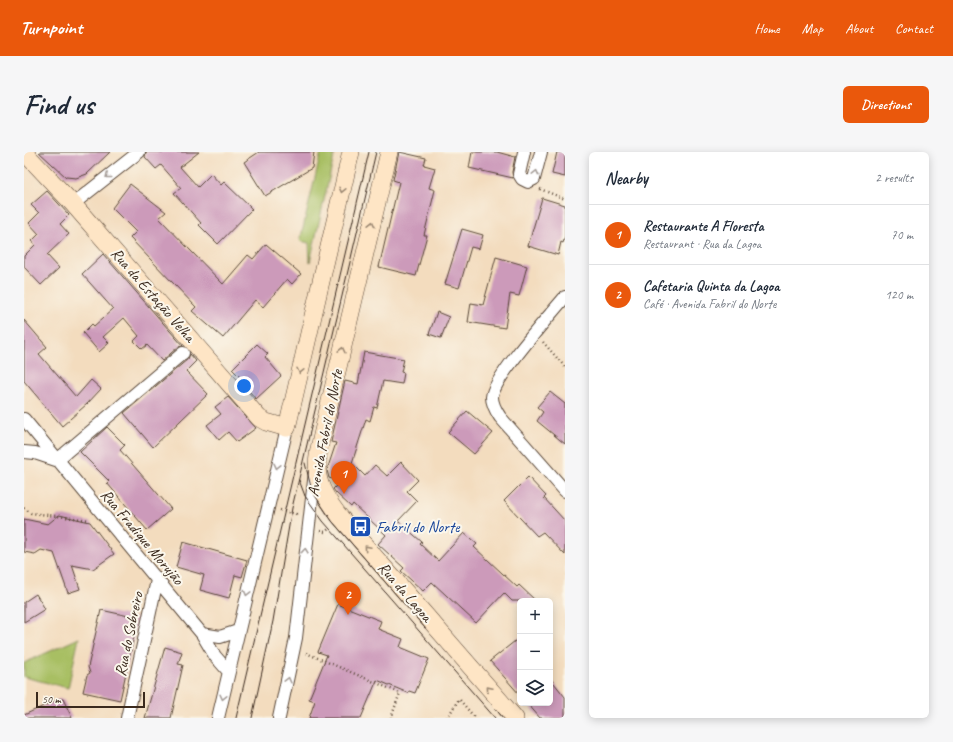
<!DOCTYPE html>
<meta charset="utf-8">
<style>
:root{--surface:#fff;--page:#f6f6f7;--text:#1f2937;--muted:#747a83;--line:#e0e1e3;--accent:#ea580c}
body{margin:0;font-family:Caveat,sans-serif;background:var(--page);color:var(--text)}
.controls{position:absolute;right:12px;bottom:12px;display:grid;overflow:hidden;border-radius:6px;box-shadow:0 2px 10px #0003}
.controls button{width:36px;height:36px;display:grid;place-items:center;padding:0;border:0;border-bottom:1px solid var(--line);background:var(--surface);color:var(--text);font:20px sans-serif}
.scale{position:absolute;left:12px;bottom:10px;width:109px;box-sizing:border-box;padding-left:4px;border:2px solid #3b2a1e;border-top:0;font-size:11px;line-height:14px;white-space:nowrap;color:#3b2a1e;-webkit-text-stroke:3px #fbf7ec;paint-order:stroke}
.you{position:absolute;left:220px;top:234px;width:14px;height:14px;margin:-10px;border:3px solid #fff;border-radius:50%;background:#1a73e8;box-shadow:0 0 0 6px #1a73e833}
.badge{display:grid;place-items:center;width:26px;height:26px;border-radius:50%;background:var(--accent);color:#fff;font-size:13px;font-weight:700}
.pin{position:absolute;translate:-50% -33px;filter:drop-shadow(0 1px 2px #0008)}
.pin::after{content:'';position:absolute;top:21px;width:14px;height:12px;background:inherit;clip-path:polygon(0 0,100% 0,50% 100%)}
.list{margin:0;padding:0;list-style:none}
h2{display:flex;justify-content:space-between;align-items:center;height:52px;margin:0;padding:0 16px;font-size:17px}
h2 small{font-size:13px;font-weight:400;color:var(--muted)}
.list li{display:grid;grid-template-columns:26px 1fr auto;gap:12px;align-items:center;box-sizing:border-box;height:60px;padding:0 16px;border-top:1px solid var(--line)}
.list b{display:block;font-size:15px;white-space:nowrap}
.list p{margin:0;font-size:13px;white-space:nowrap;color:var(--muted)}
.list em{font-size:13px;font-style:normal;color:var(--muted)}
.icon{flex:none;width:22px;height:22px;fill:none;stroke:currentColor;stroke-width:2;stroke-linecap:round;stroke-linejoin:round}
.map{position:relative;flex:none;width:541px;height:566px;overflow:hidden;border-radius:6px}
header{display:flex;align-items:center;gap:24px;box-sizing:border-box;height:56px;padding:0 20px;background:var(--accent);color:#fff}
header strong{font-size:19px}
nav{display:flex;gap:22px;margin-inline-start:auto;font-size:14px}
.intro{display:flex;align-items:center;justify-content:space-between;box-sizing:border-box;height:96px;padding:0 24px}
h1{margin:0;font-size:28px}
.button{padding:10px 18px;border-radius:6px;background:var(--accent);color:#fff;font-size:14px;font-weight:700}
main{display:flex;gap:24px;padding:0 24px}
aside{flex:1;background:var(--surface);border-radius:6px;box-shadow:0 2px 10px #0003}
.map>svg:first-child{display:block}
</style>
<header>
<strong>Turnpoint</strong>
<nav><a>Home</a><a>Map</a><a>About</a><a>Contact</a></nav>
</header>
<div class="intro"><h1>Find us</h1><a class="button">Directions</a></div>
<main>
<div class="map">
<svg width="541" height="566" viewBox="0 0 541 566">
<rect width="100%" height="100%" fill="#fbf7ec"/>
<filter id="ink" filterUnits="userSpaceOnUse"><feTurbulence type="fractalNoise" baseFrequency=".025" numOctaves="2"/><feDisplacementMap in="SourceGraphic" scale="8" xChannelSelector="R" yChannelSelector="G"/><feConvolveMatrix kernelMatrix="1 2 1 2 8 2 1 2 1" color-interpolation-filters="sRGB"/></filter>
<filter id="wash" filterUnits="userSpaceOnUse"><feTurbulence type="fractalNoise" baseFrequency=".012" numOctaves="4" result="noise"/><feDisplacementMap in="SourceGraphic" scale="16" xChannelSelector="R" yChannelSelector="G"/><feGaussianBlur stdDeviation="0.9" result="paint"/><feColorMatrix in="noise" values="0 0 0 0 0 0 0 0 0 0 0 0 0 0 0 0 0 1.4 0 .05"/><feComposite in="paint" operator="in"/></filter>
<g filter="url(#wash)">
<rect width="100%" height="100%" fill="#f3dcbe"/>
<path fill="#a8bf64" stroke="#727441" d="M297 0H311L286 110 285 91 276 89Z
M55 486 44 536 0 525V511Z"/>
<g id="blocks">
<path fill="#cc9aba" d="M15 0H86L63 22 52 26 42 25Z
M122 0H175L156 15 174 35 187 22 197 33 200 30 228 57 194 92 175 73 177 71 150 41 157 36 137 13 132 17 121 5Z
M235 0H290L288 16 241 44 220 10Z
M375 0 402 6 400 13 411 16 405 36 411 38 400 83H403L392 124 355 115 375 30 369 28Z
M448 0H473L491 5 488 20 489 26 445 16Z
M533 0H541V25L528 22Z
M106 32 142 60 135 66 199 132 224 103 229 107 242 92 277 122 268 132 263 127 239 155 231 148 199 186 168 159 172 155 106 86 112 80 88 56Z
M23 39 45 63 36 72 45 82 23 103 35 116 17 133 0 115V104L11 93 8 89 15 82 5 71 15 61 7 53Z
M518 46 541 53V85L539 91 537 90 534 103 504 94Z
M438 77 459 83 455 97 447 95 435 136 421 132Z
M79 102 159 194 154 195 138 209 123 193 118 197 110 189 115 184 100 166 79 185 85 191 75 200 59 181 68 172 70 174 89 157 58 122Z
M472 105 503 114 495 144 486 142 481 176 444 170 447 151 459 153Z
M413 160 425 165 417 186 405 182Z
M0 168 23 195 15 202 52 245 67 228 77 237 63 252 38 274 0 229Z
M233 192 244 202 241 205 257 224 232 247 219 232 221 230 208 217Z
M340 200 380 207 377 220 380 221 378 232 359 229 353 256 350 255 346 269 342 267 328 311 341 324 351 313 363 324 377 310 394 328 383 339 393 349 374 369 398 390 396 392 414 409 440 381 453 392 450 395 493 435 495 433 512 449H488L480 441 452 471 408 430 399 439 377 419 380 416 354 392 362 383 329 352 327 355 312 341 309 337 316 330 305 326 303 318 312 291 307 290 321 229 334 232Z
M166 202 172 209 162 219 184 242 129 295 100 261 164 207Z
M526 240 541 252V292L513 269 519 260 513 255Z
M204 245 232 276 213 290 204 280 195 288 183 273 197 262 191 255Z
M443 259 469 281 450 302 424 280Z
M83 275 101 293 96 298 147 357 123 378 83 331 85 329 56 300Z
M504 325 522 344 520 346 541 369V403L519 380 513 384 480 349Z
M35 363 66 370 90 402 69 417 48 413 56 437 44 441 30 401 17 398 11 402 0 400V367L24 372Z
M159 390 223 408 218 425 211 423 205 446 176 438 180 423 152 415Z
M12 442 21 457 0 470V450Z
M314 452 357 469 354 477 379 487 376 495 405 507 391 541 385 539 384 541 353 528 337 566H285L291 549 285 547 303 503 294 500Z
M77 458 114 466 96 548 59 540 63 523 66 521 64 515Z
M496 485V543L466 509Z
M141 495 158 500 154 512 159 513 147 566H121Z
M526 526 541 545V566H516L503 551H526Z
M35 547H39L48 566H0V563Z"/>
</g>
</g>
<g filter="url(#ink)">
<use href="#blocks" fill-opacity="0" stroke="#574536" stroke-width="1"/>
<g fill="none" stroke-linecap="round" stroke-linejoin="round">
<defs>
<path id="street" d="M500 0 495 22 498 27 504 30 510 27 517 0
M49 52 115 0
M541 145C527 162 469 226 468 245 468 252 472 259 476 265L541 339
M0 267 178 482 191 504 205 520
M0 300 11 301 32 308
M33 308 159 201
M178 482 196 485 214 479
M103 566 133 428
M194 566 263 276
M255 566 272 486 291 320"/>
<path id="secondary" d="M0 0 49 52 235 266 242 270 263 276 327 0
M365 0 302 266C291 313 285 327 317 366L491 566"/>
</defs>
<use href="#street" stroke="#574536" stroke-width="14"/>
<use href="#secondary" stroke="#574536" stroke-width="18"/>
<path stroke="#574536" stroke-width="2.5" stroke-dasharray="1 3" stroke-linecap="butt" d="M516 37 541 47
M519 190 541 215
M0 356 7 361 66 368
M256 358 272 362V364
M296 379 301 380 306 376
M282 501 376 541 367 566
M423 566 435 547 451 566"/>
<use href="#street" stroke="#fff" stroke-width="12"/>
<use href="#secondary" stroke="#fee5c5" stroke-width="17"/>
<path stroke="#3b2a1e" stroke-width="1" d="M281 311 288 339 308 369 401 476
M275 328 281 344 299 369 471 566
M469 554 479 566
M212 566 345 0
M228 566 249 469 268 356 352 0"/>
</g>
<defs><path id="oneway-chevron" d="M-2-3.5L2.5 0L-2 3.5" fill="none" stroke-width="1.6" stroke-linecap="round" stroke-linejoin="round"/></defs>
<g stroke="#a79f9a">
<use href="#oneway-chevron" transform="translate(512 21) rotate(-76)"/>
<use href="#oneway-chevron" transform="translate(84 24) rotate(141)"/>
<use href="#oneway-chevron" transform="translate(253 314) rotate(103)"/>
<use href="#oneway-chevron" transform="translate(281 399) rotate(-84)"/>
<use href="#oneway-chevron" transform="translate(223 441) rotate(104)"/>
<use href="#oneway-chevron" transform="translate(264 528) rotate(-76)"/>
<use href="#oneway-chevron" transform="translate(199 545) rotate(103)"/>
</g>
<g stroke="#9c8872">
<use href="#oneway-chevron" transform="translate(318 38) rotate(103)"/>
<use href="#oneway-chevron" transform="translate(348 72) rotate(-77)"/>
<use href="#oneway-chevron" transform="translate(318 198) rotate(-77)"/>
<use href="#oneway-chevron" transform="translate(276 219) rotate(103)"/>
<use href="#oneway-chevron" transform="translate(343 396) rotate(-131)"/>
<use href="#oneway-chevron" transform="translate(465 537) rotate(-131)"/>
</g>
</g>
<defs>
<symbol id="bus-square" viewBox="-11 -11 22 22"><rect x="-9" y="-9" width="18" height="18" rx="4" fill="#1a4fb4" stroke="#fbf7ec"/><path d="M-5-6H5V4H4V6H2V4H-2V6H-4V4H-5ZM-3.5-4V0h7V-4ZM-3.5 1.2v1.5H-2V1.2ZM2 1.2v1.5H3.5V1.2Z" fill="#fff"/></symbol>
</defs>
<g fill-rule="evenodd">
<use href="#bus-square" x="324" y="362" width="25" height="25"/>
</g>
<g text-anchor="middle" dominant-baseline="central" stroke-width="4" stroke-linejoin="round" paint-order="stroke">
<g font-size="16" fill="#3b2a1e" stroke="#fbf7ec">
<text transform="translate(129 143) rotate(49)">Rua da Estação Velha</text>
<text transform="translate(301 281) rotate(-79)">Avenida Fabril do Norte</text>
<text transform="translate(118 385) rotate(50)">Rua Fradique Morujão</text>
<text transform="translate(381 440) rotate(49)">Rua da Lagoa</text>
<text transform="translate(105 482) rotate(-78)">Rua do Sobreiro</text>
</g>
<g font-size="16" fill="#164399" stroke="#fbf7ec" text-anchor="start">
<text x="352" y="375">Fabril do Norte</text>
</g>
</g>
</svg>
<div class="controls">
<button>+</button>
<button>−</button>
<button><svg class="icon" aria-label="layers" viewBox="0 0 24 24"><path d="M12 4l9 5-9 5-9-5zM3 14l9 5 9-5"/></svg></button>
</div>
<div class="scale">50 m</div>
<div class="you"></div>
<div class="pin badge" style="left:320px;top:342px">1</div>
<div class="pin badge" style="left:324px;top:463px">2</div>
</div>
<aside>
<h2>Nearby<small>2 results</small></h2>
<ul class="list">
<li><span class="badge">1</span><div><b>Restaurante A Floresta</b><p>Restaurant · Rua da Lagoa</p></div><em>70 m</em></li>
<li><span class="badge">2</span><div><b>Cafetaria Quinta da Lagoa</b><p>Café · Avenida Fabril do Norte</p></div><em>120 m</em></li>
</ul>
</aside>
</main>
